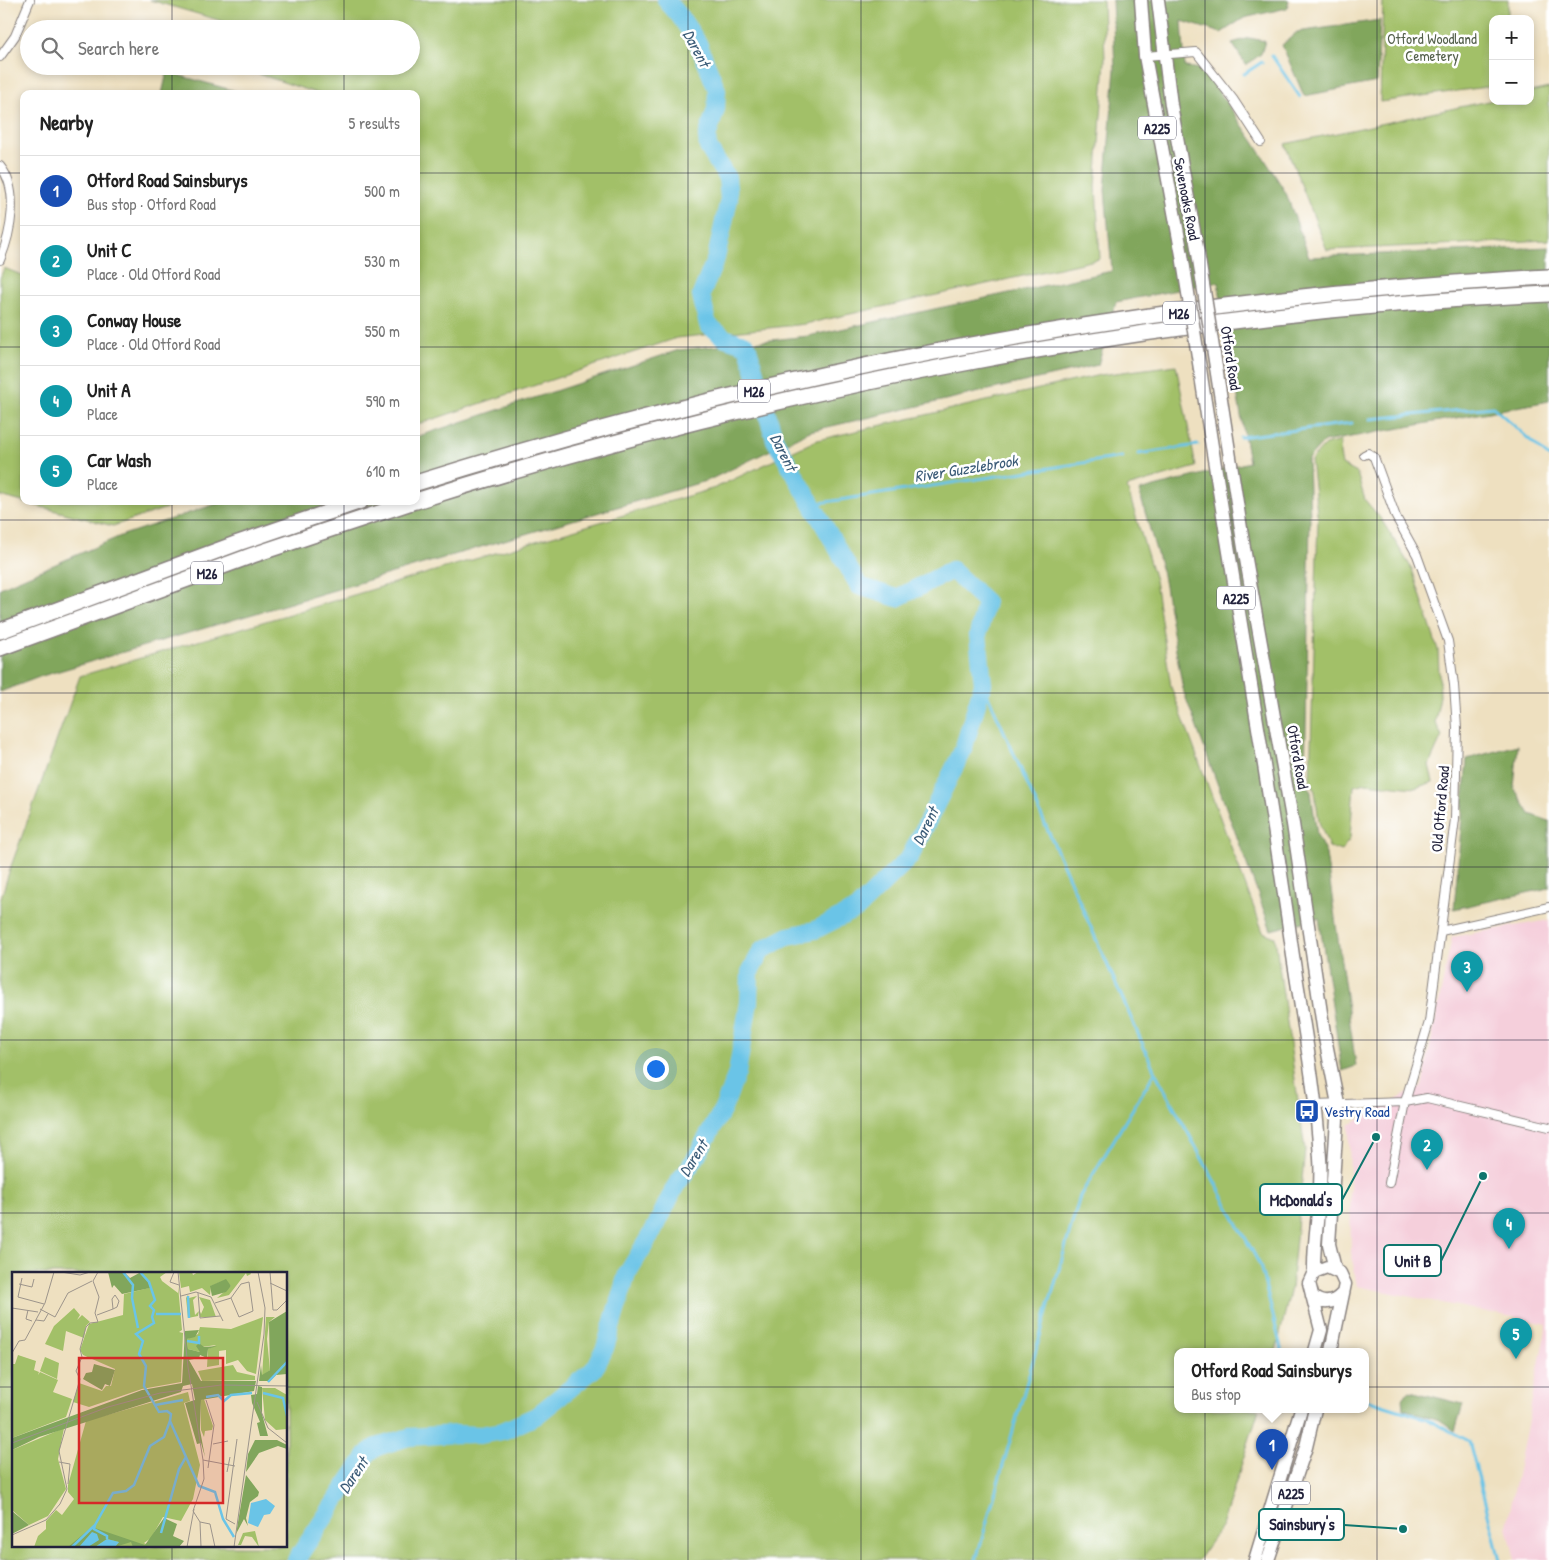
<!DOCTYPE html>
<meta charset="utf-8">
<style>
:root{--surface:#fff;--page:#f6f6f6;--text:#222;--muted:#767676;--line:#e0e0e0;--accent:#b5179e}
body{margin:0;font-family:"Patrick Hand",sans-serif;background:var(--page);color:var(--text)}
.controls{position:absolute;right:15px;top:15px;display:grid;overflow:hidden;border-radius:10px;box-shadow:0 2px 8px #0003}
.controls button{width:45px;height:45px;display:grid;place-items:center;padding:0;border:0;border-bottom:1px solid var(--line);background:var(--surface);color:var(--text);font:25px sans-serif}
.you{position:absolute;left:655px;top:1068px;width:18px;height:18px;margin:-12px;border:4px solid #fff;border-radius:50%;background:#1a73e8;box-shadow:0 0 0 8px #1a73e833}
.badge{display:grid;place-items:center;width:32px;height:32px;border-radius:50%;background:var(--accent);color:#fff;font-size:16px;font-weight:700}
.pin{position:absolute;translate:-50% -41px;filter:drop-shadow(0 1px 2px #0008)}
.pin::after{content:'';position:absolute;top:26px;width:18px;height:15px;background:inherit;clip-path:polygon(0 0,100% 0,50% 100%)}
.popup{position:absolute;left:1174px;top:1348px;width:195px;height:65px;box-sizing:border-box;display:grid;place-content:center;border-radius:10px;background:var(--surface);filter:drop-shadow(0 1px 4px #0005);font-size:16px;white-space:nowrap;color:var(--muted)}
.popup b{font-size:19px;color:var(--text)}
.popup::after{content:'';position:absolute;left:50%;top:100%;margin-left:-10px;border:10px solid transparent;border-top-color:var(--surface)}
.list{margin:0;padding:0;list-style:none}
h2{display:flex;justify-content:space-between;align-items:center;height:65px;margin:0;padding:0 20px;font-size:21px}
h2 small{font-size:16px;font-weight:400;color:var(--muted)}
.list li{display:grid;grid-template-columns:32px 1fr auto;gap:15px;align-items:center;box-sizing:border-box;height:70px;padding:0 20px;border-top:1px solid var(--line)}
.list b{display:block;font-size:19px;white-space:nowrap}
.list p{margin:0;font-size:16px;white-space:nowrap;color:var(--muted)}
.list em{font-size:16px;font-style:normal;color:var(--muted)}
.icon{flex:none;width:28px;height:28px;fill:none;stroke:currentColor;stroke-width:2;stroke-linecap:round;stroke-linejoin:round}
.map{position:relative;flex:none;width:1549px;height:1560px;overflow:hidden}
.search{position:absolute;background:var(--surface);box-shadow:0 2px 8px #0003;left:20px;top:20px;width:400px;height:55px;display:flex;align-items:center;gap:12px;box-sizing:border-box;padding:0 18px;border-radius:28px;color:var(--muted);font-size:19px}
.panel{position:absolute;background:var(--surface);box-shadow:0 2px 8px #0003;left:20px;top:90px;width:400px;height:415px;border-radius:10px}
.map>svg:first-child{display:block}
</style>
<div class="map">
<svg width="1549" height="1560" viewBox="0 0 1549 1560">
<rect width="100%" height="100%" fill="#fff"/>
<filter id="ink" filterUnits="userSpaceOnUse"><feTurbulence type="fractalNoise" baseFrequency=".02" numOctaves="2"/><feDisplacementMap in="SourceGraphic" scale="10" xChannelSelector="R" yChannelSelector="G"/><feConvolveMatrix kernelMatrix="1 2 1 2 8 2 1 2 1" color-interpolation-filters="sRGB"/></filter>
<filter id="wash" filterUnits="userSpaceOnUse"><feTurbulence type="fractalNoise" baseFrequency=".0096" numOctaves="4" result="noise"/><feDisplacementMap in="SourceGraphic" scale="20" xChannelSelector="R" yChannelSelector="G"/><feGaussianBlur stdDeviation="1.12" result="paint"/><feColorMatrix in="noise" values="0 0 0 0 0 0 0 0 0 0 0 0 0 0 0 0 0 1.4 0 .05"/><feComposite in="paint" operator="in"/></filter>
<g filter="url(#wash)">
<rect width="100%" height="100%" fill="#eee0c0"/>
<path fill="#f5cfdb" d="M1549 920V1560H1515L1507 1526 1547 1324 1357 1286 1351 1253 1349 1125 1422 1086 1452 937Z"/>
<path fill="#a2c068" stroke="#627152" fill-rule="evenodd" d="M150 0H1103L1105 60 1096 186 1100 259 805 324 677 338 416 425V94H319L250 71 251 66H411V29H249Z
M1383 0H1508V19H1493V86L1380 102Z
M1549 88V240L1327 250 1285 144 1493 100 1530 101V92Z
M4 268 24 276V501H187L113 526 0 496V278Z
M1176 365 1196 467 1127 487 1155 580 1171 687 1263 932 1275 937 1305 1150 1291 1288 1276 1351H1178V1409H1259L1222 1526 1198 1560H0V901L10 869 80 676 715 488 817 440 1100 375ZM14 1274H286V1546H14Z
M1341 441 1340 454 1342 465 1357 473 1365 500 1381 519 1412 569 1438 650 1440 696 1435 722 1442 736 1429 765 1433 782 1415 788 1365 783 1354 786 1350 838 1341 851 1329 847 1319 822 1315 792 1310 779 1318 521 1311 460 1325 445Z"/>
<path fill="#81a65c" stroke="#52644c" d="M1112 0H1289L1287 8 1244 18 1221 33 1182 21 1185 67 1203 69 1254 142 1286 193 1309 257 1549 247V401L1324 442 1308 459 1310 520 1305 781 1311 792 1317 835 1326 854 1356 1066 1342 1071 1319 918 1271 930 1183 690 1163 575 1139 491 1249 462 1218 282 1116 302 1098 365 810 431 709 480 42 676 0 692V588L123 535 225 501H416V437L679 350 808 336 1112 271 1105 190 1115 69Z
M1380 20 1377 82 1304 96 1282 45 1297 32Z
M1249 38 1265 41 1261 54 1246 65 1232 43Z
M167 72 246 94H162Z
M1518 745 1514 788 1530 814 1549 821V888L1454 909 1467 759Z
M1410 1391 1463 1404 1455 1431 1440 1420 1403 1409 1402 1398Z"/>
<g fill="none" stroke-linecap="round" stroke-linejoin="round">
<path stroke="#6ac4e7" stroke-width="3" d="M1272 56 1300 97
M1244 74 1262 62
M1370 419 1493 407 1549 457
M1240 437 1352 423
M1138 454 1198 445
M813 504 1122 457
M1155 1072 1260 1265 1282 1351
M1366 1400 1427 1419 1469 1441 1500 1560
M976 1560 1080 1196 1155 1072 983 684"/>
<path stroke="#6ac4e7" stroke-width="18" d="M296 1560 369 1452 377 1447 409 1437 457 1434 480 1435 503 1431 536 1416 593 1370 597 1364 605 1348 627 1274 656 1226 675 1187 695 1159 723 1109 737 1073 749 1002 750 972 762 950 789 936 815 930 857 909 910 857 963 750 983 684 978 635 986 602 952 570 897 598 859 586 775 440 747 345 725 338 708 325 701 295 716 258 729 199 727 178 708 147 707 137 716 109 717 90 698 43 679 15 666 0"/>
</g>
</g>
<g filter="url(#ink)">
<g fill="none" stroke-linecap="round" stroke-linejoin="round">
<defs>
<path id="minor" d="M1145 56 1196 52 1233 99 1261 142
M0 57 15 36 30 0
M0 166C20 190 11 233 0 260
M1364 455 1368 453 1374 457 1396 517 1417 555 1448 641 1454 685 1457 728 1455 819 1429 1022 1405 1102 1389 1183
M1441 931 1549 907
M1315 1105 1405 1102 1427 1098 1549 1127"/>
<path id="primary" d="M1141 0 1145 56 1182 255
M1158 0 1171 105 1198 253
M1216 367 1244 548 1293 824 1324 1033 1338 1104 1329 1244 1335 1269
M1200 369C1229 563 1265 755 1292 949 1302 1018 1316 1088 1320 1158 1323 1196 1313 1234 1314 1272
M1312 1296C1322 1305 1333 1304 1342 1294
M1315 1351 1321 1330 1309 1283 1314 1272 1327 1267 1340 1273 1345 1284 1331 1351
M1255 1560 1301 1409
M1268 1560 1306 1447 1315 1409"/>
<path id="motorway" d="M416 483C783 368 1165 297 1549 277
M416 501C782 385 1166 312 1549 294
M0 631 238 543 361 501
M0 648 253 555 415 501"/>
</defs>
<use href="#minor" stroke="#88817e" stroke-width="10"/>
<use href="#primary" stroke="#88817e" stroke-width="15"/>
<use href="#motorway" stroke="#88817e" stroke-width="18"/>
<use href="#minor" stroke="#fff" stroke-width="8"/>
<use href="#primary" stroke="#fff" stroke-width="12"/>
<use href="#motorway" stroke="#fff" stroke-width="15"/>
<defs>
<path id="primary-bridge" d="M1198 253 1216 367
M1182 255 1200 369"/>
</defs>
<use href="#primary-bridge" stroke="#88817e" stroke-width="15" stroke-linecap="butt"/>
<use href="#primary-bridge" stroke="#fff" stroke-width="12"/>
</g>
</g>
<path fill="none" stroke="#22223b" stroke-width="1" stroke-opacity="0.55" d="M172 0V29M344 0V29M516 0V1560M688 0V1560M861 0V1560M1033 0V1560M1205 0V1560M1377 0V1560M172 66V94M344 66V94M0 173H24M416 173H1549M0 347H24M416 347H1549M172 501V1274M344 501V1560M0 520H1549M0 693H1549M0 867H1549M0 1040H1549M0 1213H1549M0 1387H14M286 1387H1549M172 1546V1560"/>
<defs>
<symbol id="bus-square" viewBox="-11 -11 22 22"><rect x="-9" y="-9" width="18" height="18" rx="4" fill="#1a4fb4" stroke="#fff"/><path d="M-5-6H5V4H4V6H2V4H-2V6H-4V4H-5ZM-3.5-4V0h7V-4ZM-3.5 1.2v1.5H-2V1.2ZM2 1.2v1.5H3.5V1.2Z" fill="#fff"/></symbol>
</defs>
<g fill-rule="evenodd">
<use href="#bus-square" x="1293" y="1097" width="28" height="28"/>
</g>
<g text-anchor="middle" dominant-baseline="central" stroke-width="5" stroke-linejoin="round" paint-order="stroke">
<g fill="#fff" stroke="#646476" stroke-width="1">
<rect x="1138" y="116.5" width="38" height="23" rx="4"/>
<rect x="1163" y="301.5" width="32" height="23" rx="4"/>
<rect x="738" y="379.5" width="32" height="23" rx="4"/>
<rect x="191" y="561.5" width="32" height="23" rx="4"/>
<rect x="1217" y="586.5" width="38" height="23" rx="4"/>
<rect x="1272" y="1481.5" width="38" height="23" rx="4"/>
</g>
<g font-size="14" font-weight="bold" fill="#22223b">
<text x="1157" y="128">A225</text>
<text x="1179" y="313">M26</text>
<text x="754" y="391">M26</text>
<text x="207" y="573">M26</text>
<text x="1236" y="598">A225</text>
<text x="1291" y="1493">A225</text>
</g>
<g font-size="15" fill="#55614d" stroke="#fff">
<text x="1432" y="38">Otford Woodland<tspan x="1432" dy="17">Cemetery</tspan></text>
</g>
<g font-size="15" fill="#22223b" stroke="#fff">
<text transform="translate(1187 199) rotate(79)">Sevenoaks Road</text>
<text transform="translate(1231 358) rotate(81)">Otford Road</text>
<text transform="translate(1298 757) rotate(80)">Otford Road</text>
<text transform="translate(1440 809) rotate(-85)">Old Otford Road</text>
</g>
<g font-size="15" fill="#164399" stroke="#fff" text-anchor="start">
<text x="1324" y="1111">Vestry Road</text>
</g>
<g font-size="16" font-style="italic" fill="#3b5b77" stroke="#fff">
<text transform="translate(697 48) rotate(62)">Darent</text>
<text transform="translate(784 452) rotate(63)">Darent</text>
<text transform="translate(966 468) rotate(-9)">River Guzzlebrook</text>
<text transform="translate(925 826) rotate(-64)">Darent</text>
<text transform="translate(693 1158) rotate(-58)">Darent</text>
<text transform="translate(353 1475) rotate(-56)">Darent</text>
</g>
</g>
<g transform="translate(12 1272)">
<rect width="275" height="275" fill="#eee0c0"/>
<path d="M129 0H155L148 5 150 9 166 21V14L170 58 167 60 171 61 169 110 130 117 77 135 61 130 67 111 90 119 94 114H99L103 97 71 83 68 78 77 52 111 43 112 22 137 16ZM167 0H180L181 3 186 0H238L239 2 235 4 234 1 217 23 205 26 219 14 213 8 199 14 198 23 190 16 178 20 177 14 169 16ZM176 23 177 26 185 24 181 28 183 43 187 39 186 44 176 46 174 26ZM187 25 198 28 204 45H188L187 37 189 42 192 35ZM62 36 68 43 65 48 70 43 78 50 74 54 72 66 54 59 51 79 33 72 42 54ZM251 45 244 102 235 99 226 88 214 92V78L207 79V93L195 95 196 77 204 73 190 75 188 80 176 77 175 67 186 62 188 55 219 57ZM254 45H263L257 50 255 67 258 98 250 104ZM6 83 24 89 22 98 27 100 26 103 28 100 46 108 41 120 60 127 54 145 0 166V92H3ZM33 85 47 91 45 107 28 99ZM221 93 225 100 243 104V108L190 109 186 99ZM250 116H263L275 123V157L264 158 253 148ZM176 120 178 129 172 131 188 193 181 227 169 249 151 245 139 266 132 271 140 275H22L26 264 34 257V249L44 238 50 243 62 227 56 220V213L74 149ZM192 127 201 154 200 158 193 159 192 165 189 158V128ZM52 156 46 187 54 217 36 244 17 253 0 238V178ZM243 259 247 275 240 265 233 264 229 273H226L231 261Z" fill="#a2c068"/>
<path d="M96 0H112L118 6 129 0 137 10 138 16 110 22 102 13 100 16ZM214 7 219 14 214 20 200 24 198 14ZM275 39V102L264 103 258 109H247L249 93 250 103 258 98 257 50ZM187 58 183 65 175 67 176 77 188 80 184 74 187 71 192 75 205 74 196 77 195 86 188 83 187 86 177 88 189 109H244L242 119 189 128 188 158 193 185 189 171 185 172 173 131 183 128 180 112 171 114 169 120 27 165 0 178V166L130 118 170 111 173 59ZM82 92 103 98 98 114 93 112 90 118 71 107 74 101 80 100ZM246 114 250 115V142L256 164H248L245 151 248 150 240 131 239 123 245 122ZM243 168H265L275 173V177L266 174 247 181 234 200 236 182ZM234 203 247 220 246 224 238 230 234 246 236 254 232 247 224 262ZM0 239 17 253 0 262ZM152 246 165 252 161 264 172 269 167 275H121L119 270 103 275 107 270 95 267 83 275H56L80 255 133 273Z" fill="#81a65c"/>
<path d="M254 227 263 234 258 242 252 243 246 255 236 251 239 231ZM80 260 85 262 87 268 76 275H67ZM95 267 107 270 103 275H83Z" fill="#6ac4e7"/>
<path fill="none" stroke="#6ac4e7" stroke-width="2.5" d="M111 0 121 13 120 26 126 56M176 24 177 46M144 42H169M175 69 187 71V64M256 110 275 90M251 121 271 126 275 144M194 125 206 123 212 129 219 123 240 121M143 133 171 128M174 185 187 214 203 220 211 247 222 265M83 253 82 257 95 264V267M149 261 167 197 174 185 158 149M60 275 83 253 101 221 114 219 122 213 138 174 152 165 158 149 159 142 155 139 147 140 132 114 134 94 127 82 131 69 124 62 142 51 140 45 142 38 138 34 143 28 137 10 128 0"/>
<path fill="none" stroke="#9c948b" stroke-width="1" d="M49 0 68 3 78 0M162 0 158 10 167 13M166 0 176 95 191 188 192 207 181 239M258 0 261 38H265L275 28M10 6 6 25 32 32M258 11 275 19M7 12 20 15 22 7M186 21 188 46 208 44M169 24 184 20 199 25 211 49M219 26 227 45 241 39 237 10M203 31 219 26 229 12 237 10M0 36 26 40M28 37 43 45 56 21 80 9M16 38 14 47 20 49M85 43 101 37 105 35 107 29 103 23 100 27 101 37M24 48 32 49 36 42M0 81 7 69 13 68 33 31 42 0M194 128 202 153 196 196M245 130 256 156 275 171M0 171 96 135 148 121 209 113 275 114M201 172 216 169M191 188 223 194M47 190 58 192 56 212M215 200 218 185M181 239 188 250 189 275M188 250 198 252 203 275M223 252 214 247 225 167M0 263 34 248 48 232 55 217 47 179 68 107 64 99 70 85 68 77 74 55 78 51 86 50 83 41 87 25 81 9 86 0M175 275 182 237M222 275 252 62 253 36 246 0"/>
<path fill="#d62828" fill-opacity="0.15" stroke="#d62828" stroke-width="2.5" d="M67 86H211V231H67Z"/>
<rect width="275" height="275" fill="none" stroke="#22223b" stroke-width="2.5"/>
</g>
<path fill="none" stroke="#0f766e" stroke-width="2" d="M1376 1137L1342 1200M1483 1176L1441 1261M1403 1529L1344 1525"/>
<g fill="#0f766e" stroke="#fff" stroke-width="2">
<circle cx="1376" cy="1137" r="5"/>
<circle cx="1483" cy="1176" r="5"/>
<circle cx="1403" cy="1529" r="5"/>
</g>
<g fill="#fff" stroke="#0f766e" stroke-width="2">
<rect x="1260" y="1184" width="82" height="31" rx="5"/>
<rect x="1384" y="1245" width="57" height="31" rx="5"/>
<rect x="1259" y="1509" width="85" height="31" rx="5"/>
</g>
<g font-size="16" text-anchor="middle" font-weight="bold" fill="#22223b">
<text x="1301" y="1206">McDonald's</text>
<text x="1413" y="1267">Unit B</text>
<text x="1302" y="1530">Sainsbury's</text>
</g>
</svg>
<div class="controls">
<button>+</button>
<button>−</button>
</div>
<div class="you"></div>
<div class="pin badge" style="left:1272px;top:1470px;background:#1a4fb4">1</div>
<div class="popup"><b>Otford Road Sainsburys</b>Bus stop</div>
<div class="pin badge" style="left:1427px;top:1170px;background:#0f9aa8">2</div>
<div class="pin badge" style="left:1467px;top:992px;background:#0f9aa8">3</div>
<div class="pin badge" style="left:1509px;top:1249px;background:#0f9aa8">4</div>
<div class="pin badge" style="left:1516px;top:1359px;background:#0f9aa8">5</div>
<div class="search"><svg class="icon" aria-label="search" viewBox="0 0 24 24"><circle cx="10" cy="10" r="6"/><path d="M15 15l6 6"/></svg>Search here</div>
<section class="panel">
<h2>Nearby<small>5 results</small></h2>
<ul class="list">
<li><span class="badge" style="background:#1a4fb4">1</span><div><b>Otford Road Sainsburys</b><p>Bus stop · Otford Road</p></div><em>500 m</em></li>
<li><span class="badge" style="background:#0f9aa8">2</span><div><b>Unit C</b><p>Place · Old Otford Road</p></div><em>530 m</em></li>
<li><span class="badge" style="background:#0f9aa8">3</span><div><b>Conway House</b><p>Place · Old Otford Road</p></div><em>550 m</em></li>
<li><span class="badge" style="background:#0f9aa8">4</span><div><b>Unit A</b><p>Place</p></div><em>590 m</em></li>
<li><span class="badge" style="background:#0f9aa8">5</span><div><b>Car Wash</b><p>Place</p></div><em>610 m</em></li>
</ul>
</section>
</div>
